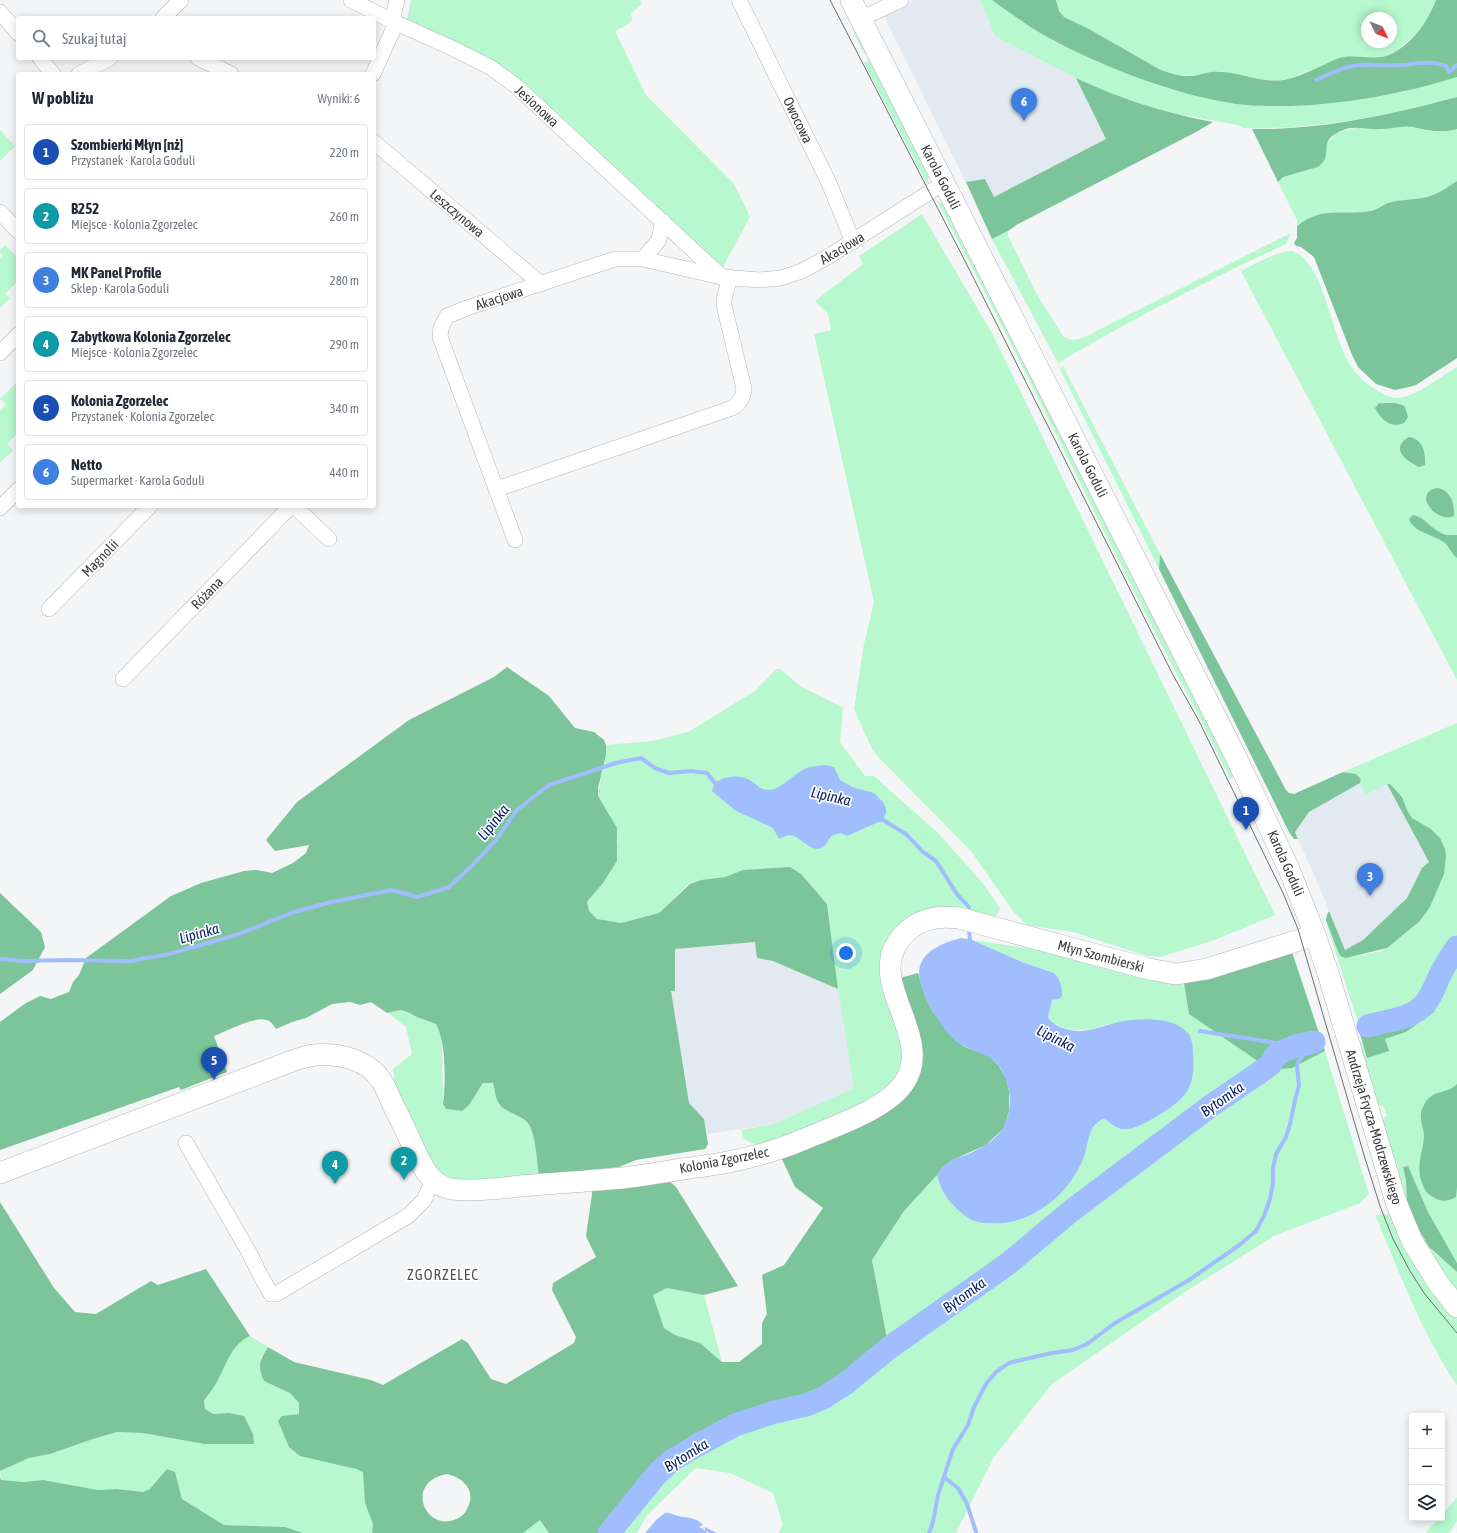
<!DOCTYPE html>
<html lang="pl">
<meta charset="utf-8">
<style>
:root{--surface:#fff;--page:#f6f6f7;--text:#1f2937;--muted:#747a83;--line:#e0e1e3;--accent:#d54933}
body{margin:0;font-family:"Asap Condensed",sans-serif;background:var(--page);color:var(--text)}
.controls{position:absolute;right:12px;bottom:12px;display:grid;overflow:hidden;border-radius:4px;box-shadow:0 2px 10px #0003}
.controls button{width:36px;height:36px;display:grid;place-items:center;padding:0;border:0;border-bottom:1px solid var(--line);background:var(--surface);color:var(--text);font:20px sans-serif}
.compass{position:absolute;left:1361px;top:12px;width:36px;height:36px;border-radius:50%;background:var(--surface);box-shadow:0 2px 10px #0003;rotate:132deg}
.you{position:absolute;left:846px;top:953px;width:14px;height:14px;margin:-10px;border:3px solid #fff;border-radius:50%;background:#1a73e8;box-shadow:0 0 0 6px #1a73e833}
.badge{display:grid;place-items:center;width:26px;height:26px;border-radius:50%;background:var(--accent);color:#fff;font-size:13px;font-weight:700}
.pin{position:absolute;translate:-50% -33px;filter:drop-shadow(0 1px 2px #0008)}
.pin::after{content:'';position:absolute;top:21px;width:14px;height:12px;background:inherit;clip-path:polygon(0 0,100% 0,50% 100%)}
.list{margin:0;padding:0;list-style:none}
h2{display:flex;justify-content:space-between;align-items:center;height:52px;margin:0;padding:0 16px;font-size:17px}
h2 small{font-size:13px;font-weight:400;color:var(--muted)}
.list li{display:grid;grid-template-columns:26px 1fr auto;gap:12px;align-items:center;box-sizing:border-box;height:56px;margin:0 8px 8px;padding:0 8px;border:1px solid var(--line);border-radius:4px}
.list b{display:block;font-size:15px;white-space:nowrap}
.list p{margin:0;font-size:13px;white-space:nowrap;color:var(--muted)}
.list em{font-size:13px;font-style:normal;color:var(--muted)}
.icon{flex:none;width:22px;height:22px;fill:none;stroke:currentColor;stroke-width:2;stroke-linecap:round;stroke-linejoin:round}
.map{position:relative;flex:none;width:1457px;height:1533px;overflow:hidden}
.search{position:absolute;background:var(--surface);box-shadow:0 2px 10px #0003;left:16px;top:16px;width:360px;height:44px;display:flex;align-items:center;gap:10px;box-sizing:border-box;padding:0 14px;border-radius:4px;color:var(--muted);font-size:15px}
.panel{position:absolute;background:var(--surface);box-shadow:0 2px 10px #0003;left:16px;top:72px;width:360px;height:436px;border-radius:4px}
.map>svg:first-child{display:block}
</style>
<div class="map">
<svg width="1457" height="1533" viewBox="0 0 1457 1533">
<rect width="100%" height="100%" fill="#f4f5f6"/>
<path fill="#e2e9f0" d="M914 0H980L995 36 1076 78 1106 139 993 197 985 180 966 182 883 14Z
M1360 783 1366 795 1387 784 1429 862 1422 868 1407 898 1363 940 1345 950 1322 893 1295 832 1309 812Z
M756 942 757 958 773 961 838 989 854 1088 774 1124 707 1134 704 1119 689 1103 671 991H675V949Z"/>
<path fill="#b7f8cf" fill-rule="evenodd" d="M411 0H640L642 4 631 13 632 20 627 25 615 31 646 95 734 184 750 217 723 267 509 74 407 21Z
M980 0H992L1032 28 1059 44 1149 82 1173 90 1236 104 1275 106 1306 105 1359 100 1403 92 1457 77V97C1387 116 1316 130 1243 128L1238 125 1166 112 1105 92 1076 78 995 36Z
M1056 0H1436L1428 19 1423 26 1416 34 1396 51 1388 56 1376 58 1343 57 1288 79 1266 81 1251 77 1219 72H1208L1196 75H1185L1171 74 1159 69 1089 29 1064 17 1059 11ZM1367 18H1391V42H1367Z
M853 27 866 53 864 54 852 28Z
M870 60 929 176 927 184 864 63Z
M1402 126C1421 128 1438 135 1457 129V181C1448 187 1438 194 1427 197 1414 200 1400 199 1388 203 1382 205 1377 210 1371 211 1341 216 1323 205 1297 226V220L1278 182 1283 177 1318 167 1327 143 1337 133 1359 127 1379 130Z
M0 130 15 146 0 161Z
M937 201 943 204 1234 777 1230 779C1200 716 1166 655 1135 593 1069 462 1006 330 937 201Z
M922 214 993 335 1275 915 1212 941 1160 957 1147 956 1073 932 1027 925 1013 911 971 851 880 759 872 749 854 709 864 644 874 602 814 334 831 330 828 314 815 301 863 264 859 256Z
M1012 227 1008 231V236L1036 293 1063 336C1076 346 1092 333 1104 327L1291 233 1286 244C1208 280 1132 319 1058 363L992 239 1005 233Z
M5 245 18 258V281L5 294 10 298 0 308V259L3 256 0 253V250Z
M1292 251C1321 260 1331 325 1343 351 1349 366 1359 379 1373 388 1380 392 1389 398 1398 398 1414 398 1443 375 1457 367V680L1241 271C1258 263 1274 252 1292 251Z
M1063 366 1160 554 1159 569 1060 369Z
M17 382 18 433 7 444 13 450 0 463V410L6 404 0 399Z
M776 669H780L802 687 843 708 840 742 865 776H874L938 833 981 881 1000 908 998 913 995 917C984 917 974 913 964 910 932 901 922 911 898 929L902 1065C889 1100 852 1111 820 1123 800 1131 780 1139 760 1147L744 1139 741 1130 774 1124 854 1088 838 989 827 904 801 874 743 870 725 877 701 880 690 883 659 913 621 923 597 919 589 911 587 902 603 883 617 861 616 852 618 841 598 796C599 779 607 762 606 745L653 741 688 732 755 691Z
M1457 723V941L1440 963 1431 980 1427 997 1419 1005 1405 1012 1382 1017 1359 1026 1326 922V918L1339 954 1346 958 1382 951 1393 943 1420 921 1430 907 1444 874 1440 838 1431 829 1412 818 1408 812 1402 797 1390 785 1387 784 1366 795 1360 783 1361 779 1356 774 1343 772Z
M972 940 1059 953 1184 983 1292 1068 1325 1051 1369 1194 1360 1203 1274 1236 1188 1290 1052 1384 994 1457 956 1533H779L783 1525 773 1493 730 1473 696 1468 647 1515 637 1533H602L606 1524 648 1472 675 1449 721 1423 747 1411 807 1396 832 1380 887 1339 872 1260 904 1211 937 1175 939 1185 976 1221 989 1224 1007 1222 1039 1211 1062 1191 1076 1174 1084 1157 1089 1135 1093 1127 1099 1121 1104 1119 1118 1128H1132L1183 1097C1192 1083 1194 1070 1193 1054 1191 1021 1172 1025 1146 1023 1137 1023 1127 1021 1118 1022 1097 1026 1084 1035 1062 1027 1056 1024 1051 1023 1048 1017L1052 1000 1059 999 1054 973 1022 962Z
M1457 965V1263L1428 1212 1407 1166 1403 1167 1406 1180 1407 1202 1382 1124 1384 1117 1387 1116 1383 1106 1376 1105 1374 1101 1365 1058 1360 1043 1362 1041 1367 1058 1385 1039 1406 1032 1434 1012Z
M400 1010 436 1024 440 1030 442 1043 443 1104 446 1109 462 1111 484 1083H493C495 1089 495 1098 498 1104 503 1111 520 1115 527 1122 536 1132 537 1163 539 1176L458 1182 449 1180 431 1165 396 1091 393 1069 412 1054 406 1027 388 1013Z
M1389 1214 1392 1215 1439 1296 1457 1319V1385C1421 1333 1400 1273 1375 1215Z
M1426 1243 1432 1251 1457 1272V1295Z
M667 1288 704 1295 722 1362 700 1343 675 1335 664 1328 653 1295Z
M250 1336 268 1347 261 1357 264 1381 291 1393 299 1403V1414L282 1416 285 1436 289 1447 364 1472 365 1503 373 1524 372 1533H303L285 1527 224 1525 182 1499 178 1486 150 1489 143 1492 117 1489 98 1490 43 1480 24 1482 1 1480 0 1471 29 1458 50 1454 93 1439 117 1432 143 1433 204 1444H254L229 1413 213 1414 205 1409 204 1401 232 1350 243 1339Z
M1457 1497V1521L1449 1533H1426L1439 1518H1442V1515Z
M540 1520 549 1533H523Z"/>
<path fill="#7cc499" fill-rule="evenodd" d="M992 0H1056L1059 11 1064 17 1089 29 1159 69C1171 74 1185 78 1198 75 1205 73 1211 71 1219 72 1242 72 1264 85 1288 79 1297 77 1310 71 1319 67 1327 64 1336 58 1344 57 1362 55 1379 62 1395 52 1415 40 1428 21 1436 0H1457V77C1403 94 1347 104 1290 106 1272 106 1253 106 1236 104 1191 97 1149 83 1108 66 1082 55 1056 43 1032 28 1018 19 1005 9 992 0Z
M1076 78C1120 99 1165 113 1213 122L1196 132 1018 224 1008 231 992 239 966 182 985 179 994 197 1106 139Z
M1457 97V129C1441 134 1428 130 1412 127 1402 125 1392 129 1382 129 1366 131 1355 123 1337 133 1317 144 1335 154 1318 167L1283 177 1278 182 1252 129C1321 130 1390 115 1457 97Z
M1457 181V358L1416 385 1409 387 1395 390 1376 384 1358 367 1352 355 1314 257 1301 247 1296 246 1294 243 1297 238V226C1323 205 1341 216 1371 211 1377 210 1382 205 1388 203 1400 199 1414 200 1427 197 1438 194 1448 187 1457 181Z
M1379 403C1389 404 1396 401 1405 407L1408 417 1404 423C1390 429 1381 419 1375 408Z
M1409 437C1423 439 1426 453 1425 465L1419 467C1414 464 1409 462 1405 458 1396 450 1400 442 1409 437Z
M1438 488C1451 491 1455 504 1454 516 1436 524 1411 492 1438 488Z
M1413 515C1425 517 1430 528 1441 533 1446 536 1451 535 1457 535V558C1452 554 1450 548 1445 543 1434 534 1415 534 1409 519Z
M1160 554 1286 790 1289 793 1294 794 1343 772 1356 774 1361 779 1360 783 1309 812 1295 832 1298 839H1294L1289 832 1159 569Z
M507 667 549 696 575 728 594 732 604 740 606 745V755L598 788V796L617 828V861L603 883 587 902 589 911 597 919 621 923 659 913 690 884 701 880 725 877 743 870 790 867 801 874 827 904 838 989 773 961 757 958 755 942 675 949V991H671L689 1103 704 1119 708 1144 705 1149 636 1160 619 1167 539 1176C537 1163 536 1132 527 1122 520 1115 503 1111 499 1104 495 1098 495 1089 493 1083H483L469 1105 462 1111 446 1109 443 1104C446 1084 446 1041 436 1024L417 1017 407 1012 400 1010 387 1013 371 1002 360 1005 350 1002 332 1004 306 1018 292 1022 276 1029C274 1026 271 1021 267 1020 254 1016 227 1031 214 1036L227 1072 181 1090 179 1087 0 1150V1022L26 1003 40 996 51 999 69 992 73 982 79 975 86 958 171 896 201 883 244 871 257 870 272 873 293 863 306 853 309 845 275 851 266 840 297 802 409 720 494 677Z
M1387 784H1390L1402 797 1408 812 1412 818 1431 829 1440 838 1445 849 1446 857 1444 874 1430 907 1420 921 1387 948 1346 958 1342 957 1339 954 1326 920 1327 915 1329 911 1345 950 1363 940 1407 898 1422 868 1429 862Z
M0 893 41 932 45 947 33 970 0 994Z
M1292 952 1325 1051 1292 1068 1271 1070 1189 1014 1184 983Z
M1457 952V965L1434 1012 1406 1032 1385 1039 1389 1051 1367 1058 1360 1034C1382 1028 1411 1024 1426 1007 1439 991 1446 969 1457 952Z
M918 973 925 996 933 1012 956 1041 965 1047 989 1056 998 1065 1006 1078 1009 1091V1111L1004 1128 986 1145 950 1161 942 1168 937 1175 904 1211 872 1260 887 1339 832 1380 807 1396 747 1411 721 1423 675 1449 648 1472 606 1524 602 1533H549L540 1520 523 1533H372L373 1524 365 1503 363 1472 356 1469 300 1456 289 1447 278 1421 282 1416 299 1414V1403L290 1393 264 1381C257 1367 260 1359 268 1347L294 1362 371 1380 383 1385 462 1339 468 1343 491 1379 506 1384 574 1343 576 1337 552 1290 553 1283 596 1257 586 1236 593 1187 663 1180 670 1182 676 1187 738 1286 704 1295 667 1288 653 1295 664 1328 675 1335 700 1343 722 1362H739L762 1344V1323L767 1314 762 1275 784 1265 823 1208 795 1187 780 1155 897 1103 915 1085 922 1063 900 978ZM447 1474C464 1478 477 1491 467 1509 464 1516 458 1519 450 1521 422 1526 407 1481 447 1474Z
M1457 1084V1187L1456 1197C1447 1202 1441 1202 1433 1197 1425 1193 1424 1188 1421 1180 1416 1162 1424 1151 1424 1134 1423 1125 1418 1117 1423 1107 1432 1087 1446 1096 1457 1084Z
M1408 1166 1428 1212 1457 1263V1272L1429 1247 1412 1218 1407 1202 1406 1180 1403 1167Z
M0 1202 54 1288 75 1312 96 1314 151 1281 158 1285 206 1269 250 1336C231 1345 227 1363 218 1380 214 1388 208 1394 204 1401L205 1409 213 1414 229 1413 244 1416 253 1434 254 1444H204L143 1433 117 1432 93 1439 50 1454 29 1458 0 1471Z
M167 1469 175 1472 182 1499 224 1525 285 1527 303 1533H0V1477L1 1480 24 1482 43 1480 98 1490 117 1489 143 1492 150 1489Z"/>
<path fill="#a0befd" d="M824 765 834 767 840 780 852 787 874 793 883 802 886 808V813L883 820 847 836 840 833 831 836C829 839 827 844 824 846 814 855 803 840 794 836 789 834 783 837 779 839L773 828 736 811 712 791C713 788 714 784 716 783 723 776 737 775 745 778 755 781 758 790 769 790 779 790 790 778 798 773 806 767 814 766 824 765Z
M961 938 972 940 1022 962 1054 973C1061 980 1062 987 1062 996L1059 999 1052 1000 1048 1017C1053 1027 1072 1032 1083 1031 1095 1029 1107 1025 1118 1022 1138 1018 1174 1016 1188 1033 1192 1038 1193 1047 1193 1053 1196 1091 1184 1100 1154 1118 1145 1123 1134 1130 1123 1129 1116 1129 1110 1122 1104 1119 1088 1124 1089 1143 1084 1157 1071 1191 1038 1220 1002 1223 988 1224 975 1224 964 1215 951 1205 940 1191 937 1175 940 1170 944 1165 949 1162 953 1158 960 1157 966 1155 988 1145 1005 1136 1009 1110 1012 1095 1007 1075 997 1064 986 1052 970 1051 957 1042 942 1031 913 984 920 966 925 949 946 942 961 938Z
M665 1513C670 1512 673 1515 678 1516 688 1518 696 1517 703 1525L699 1527 705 1530V1527L717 1533H709L705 1530 707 1533H645L657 1519Z"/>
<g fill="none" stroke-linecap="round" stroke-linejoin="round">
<path stroke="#a0befd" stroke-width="4" d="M1316 80C1330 74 1344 66 1360 65 1373 64 1387 66 1400 65 1417 64 1430 60 1446 66L1449 72 1457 65
M877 819 883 820 906 834 923 852 936 861 957 894 969 907
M969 929 970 940 972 944
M0 959 24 961 66 960 131 961 169 954 236 935 294 912 331 902 392 890 417 897 449 887 472 866 495 841 517 810 549 785 616 763 641 758 655 768 669 773 691 771 707 773 715 783 720 784
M1200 1031 1295 1046
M945 1478 958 1488 967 1504 976 1532
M929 1533 933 1522 938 1495 953 1449 968 1425 974 1407 986 1384 996 1372 1009 1363 1021 1360 1052 1353 1073 1350 1087 1344 1115 1323 1189 1280 1238 1246 1256 1231 1264 1216 1270 1199 1273 1183V1168L1276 1154 1286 1137 1290 1124 1296 1096 1299 1086 1297 1065 1298 1062 1314 1042"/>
<path stroke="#a0befd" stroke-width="23" d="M1368 1026C1384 1021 1404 1020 1418 1010 1429 1003 1434 988 1439 977 1444 966 1450 957 1457 947
M609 1533 657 1474 671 1461 696 1446 735 1425 775 1412 806 1405 823 1398 845 1384 889 1348 1009 1263 1071 1211 1212 1105 1259 1073 1270 1065 1277 1054 1295 1046 1314 1042"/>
<defs>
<path id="street" d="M351 0 392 21 454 49 490 67 516 86 721 276
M739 0 829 183 853 242
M0 12 18 33
M163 18 181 0
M860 19 901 0
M392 21 397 0
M40 58 53 74
M198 58 231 74
M79 74 110 58
M373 74 396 23
M374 142 541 284
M0 212 18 231
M643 259 659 240 663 221
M0 353 18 335
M497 489 732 408C740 404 743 397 744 389L724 305V299L730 277
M294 506 329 539
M0 508 18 490
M515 540 440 337 441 328 447 316 467 308 615 259H643L721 277 760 280 781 278 802 271 826 258 944 183
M49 609 150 506
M123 679 291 506
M186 1143 250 1254 258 1271 271 1294H276L408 1216 424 1200 433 1180"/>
<path id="secondary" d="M851 0 1235 755 1289 869 1315 935 1328 973 1396 1202 1412 1241 1438 1283 1457 1307
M0 1173 292 1061C299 1059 307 1056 314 1055 338 1053 367 1059 381 1080 386 1087 389 1096 393 1105 401 1120 408 1135 415 1151 422 1166 430 1183 447 1188 463 1193 504 1188 521 1186 555 1183 589 1181 623 1178 643 1176 663 1172 683 1169 703 1166 723 1164 742 1159 754 1156 767 1153 778 1149 791 1145 804 1139 817 1134 843 1123 888 1107 904 1083 938 1033 853 974 911 928 926 917 942 916 959 918L1149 969 1176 974 1207 969 1315 935"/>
</defs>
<use href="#street" stroke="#b4b5b7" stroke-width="16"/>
<use href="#secondary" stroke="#b4b5b7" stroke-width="22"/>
<use href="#street" stroke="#fff" stroke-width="15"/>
<use href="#secondary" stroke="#fff" stroke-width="21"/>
<path stroke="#6e6f70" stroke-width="1" d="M830 0 966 263 1173 675 1199 721 1283 893 1298 929 1364 1155 1380 1206 1393 1239 1410 1271 1424 1293 1457 1333"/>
</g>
<g text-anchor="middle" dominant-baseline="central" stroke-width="3.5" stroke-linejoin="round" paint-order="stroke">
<g font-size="14" fill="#3c3d3d" stroke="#fff">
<text transform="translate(537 106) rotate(43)">Jesionowa</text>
<text transform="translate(798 120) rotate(64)">Owocowa</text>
<text transform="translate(941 177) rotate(63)">Karola Goduli</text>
<text transform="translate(457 213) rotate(40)">Leszczynowa</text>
<text transform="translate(842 248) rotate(-31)">Akacjowa</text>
<text transform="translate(499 298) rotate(-18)">Akacjowa</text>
<text transform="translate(1088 465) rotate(63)">Karola Goduli</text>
<text transform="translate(100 558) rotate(-46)">Magnolii</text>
<text transform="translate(207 593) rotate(-46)">Różana</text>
<text transform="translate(1286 863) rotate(66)">Karola Goduli</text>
<text transform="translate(1101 956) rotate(15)">Młyn Szombierski</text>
<text transform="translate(1374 1127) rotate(73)">Andrzeja Frycza-Modrzewskiego</text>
<text transform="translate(724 1160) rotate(-11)">Kolonia Zgorzelec</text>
</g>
<g font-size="15" font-style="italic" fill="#0a2268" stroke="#fff">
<text transform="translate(831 796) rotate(13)">Lipinka</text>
<text transform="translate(493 822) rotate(-51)">Lipinka</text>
<text transform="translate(199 933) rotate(-16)">Lipinka</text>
<text transform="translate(1056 1038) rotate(27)">Lipinka</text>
<text transform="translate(1222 1099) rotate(-35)">Bytomka</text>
<text transform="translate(964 1295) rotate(-36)">Bytomka</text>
<text transform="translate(686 1455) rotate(-32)">Bytomka</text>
</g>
<g font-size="15" letter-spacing="1" fill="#555657" stroke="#fff">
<text x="443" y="1274">ZGORZELEC</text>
</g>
</g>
</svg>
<div class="controls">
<button>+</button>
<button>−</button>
<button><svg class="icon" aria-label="layers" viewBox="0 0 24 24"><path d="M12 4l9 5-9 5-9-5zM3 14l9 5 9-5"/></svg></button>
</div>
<svg class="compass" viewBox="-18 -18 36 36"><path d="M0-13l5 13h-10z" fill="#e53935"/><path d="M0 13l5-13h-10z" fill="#747a83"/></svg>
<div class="you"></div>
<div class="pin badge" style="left:1246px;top:830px;background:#1a4fb4">1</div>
<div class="pin badge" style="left:404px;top:1180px;background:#0f9aa8">2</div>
<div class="pin badge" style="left:1370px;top:896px;background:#3f7fe0">3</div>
<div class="pin badge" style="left:335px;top:1184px;background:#0f9aa8">4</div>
<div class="pin badge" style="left:214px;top:1080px;background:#1a4fb4">5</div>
<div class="pin badge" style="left:1024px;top:121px;background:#3f7fe0">6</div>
<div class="search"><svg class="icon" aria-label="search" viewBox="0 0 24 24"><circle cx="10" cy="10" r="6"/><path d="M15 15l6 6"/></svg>Szukaj tutaj</div>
<section class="panel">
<h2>W pobliżu<small>Wyniki: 6</small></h2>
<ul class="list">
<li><span class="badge" style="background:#1a4fb4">1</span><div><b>Szombierki Młyn [nż]</b><p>Przystanek · Karola Goduli</p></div><em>220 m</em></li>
<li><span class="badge" style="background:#0f9aa8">2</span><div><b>B252</b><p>Miejsce · Kolonia Zgorzelec</p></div><em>260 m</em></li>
<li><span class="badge" style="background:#3f7fe0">3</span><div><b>MK Panel Profile</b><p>Sklep · Karola Goduli</p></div><em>280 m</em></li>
<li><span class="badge" style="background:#0f9aa8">4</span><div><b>Zabytkowa Kolonia Zgorzelec</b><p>Miejsce · Kolonia Zgorzelec</p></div><em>290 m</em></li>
<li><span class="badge" style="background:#1a4fb4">5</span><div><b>Kolonia Zgorzelec</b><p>Przystanek · Kolonia Zgorzelec</p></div><em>340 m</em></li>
<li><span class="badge" style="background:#3f7fe0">6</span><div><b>Netto</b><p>Supermarket · Karola Goduli</p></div><em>440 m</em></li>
</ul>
</section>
</div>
